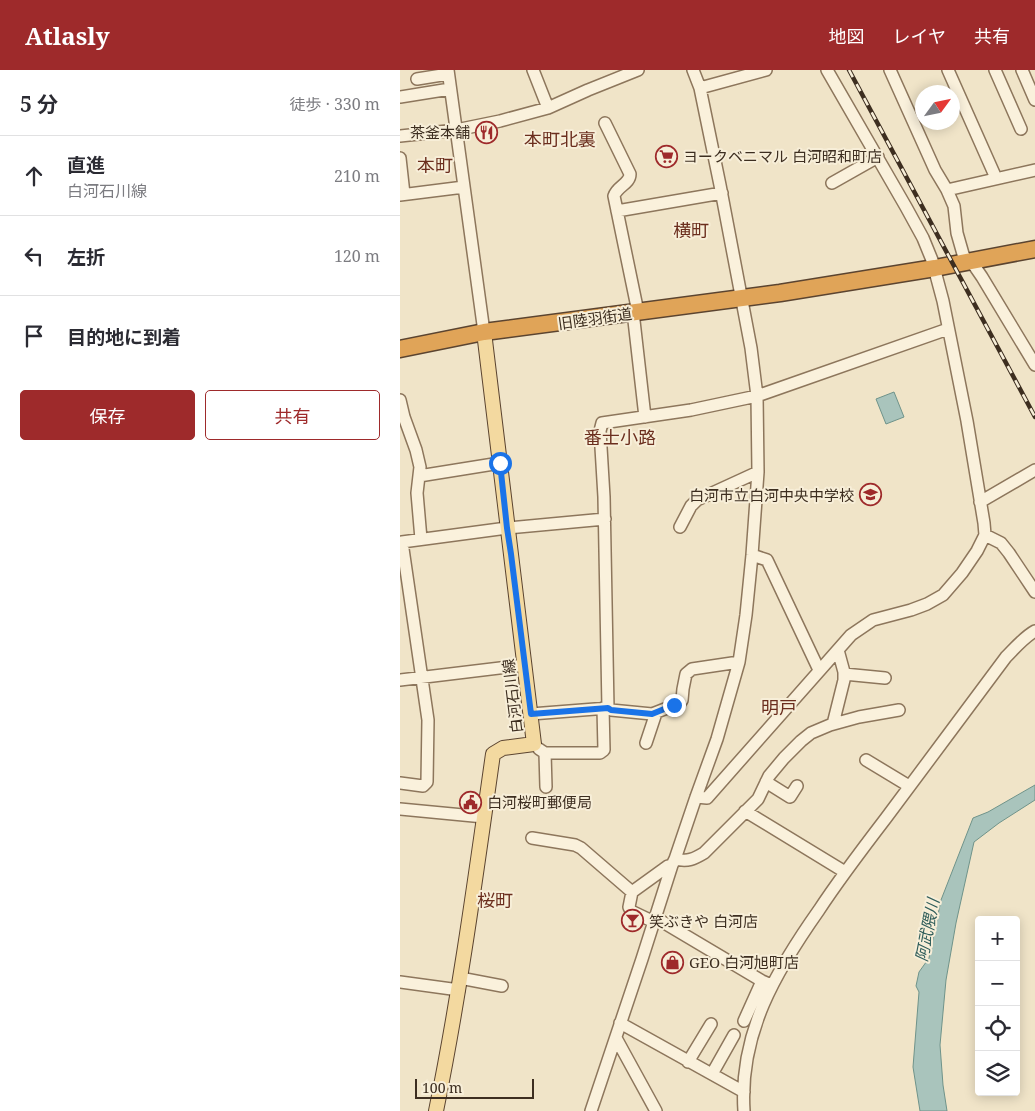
<!DOCTYPE html>
<html lang="ja">
<meta charset="utf-8">
<style>
:root{--surface:#fff;--page:#f7f7f7;--text:#2b2b33;--muted:#7c7c81;--line:#e1e1e2;--accent:#9e2a2b}
body{margin:0;font-family:"Noto Serif","Noto Sans JP",serif;background:var(--page);color:var(--text)}
.controls{position:absolute;right:15px;bottom:15px;display:grid;overflow:hidden;border-radius:5px;box-shadow:0 2px 12px #0003}
.controls button{width:45px;height:45px;display:grid;place-items:center;padding:0;border:0;border-bottom:1px solid var(--line);background:var(--surface);color:var(--text);font:25px sans-serif}
.compass{position:absolute;left:515px;top:15px;width:45px;height:45px;border-radius:50%;background:var(--surface);box-shadow:0 2px 12px #0003;rotate:57deg}
.scale{position:absolute;left:15px;bottom:12px;width:119px;box-sizing:border-box;padding-left:5px;border:2px solid #3d2e20;border-top:0;font-size:14px;line-height:18px;white-space:nowrap;color:#3d2e20;-webkit-text-stroke:4px #f7eed8;paint-order:stroke}
.stop{position:absolute;width:15px;height:15px;margin:-11px;border:4px solid #1a73e8;border-radius:50%;background:#fff}
.stop.end{background:#1a73e8;border-color:#fff;box-shadow:0 1px 5px #0008}
.list{margin:0;padding:0;list-style:none}
h2{display:flex;justify-content:space-between;align-items:center;height:65px;margin:0;padding:0 20px;font-size:21px}
h2 small{font-size:16px;font-weight:400;color:var(--muted)}
.list li{display:grid;grid-template-columns:32px 1fr auto;gap:15px;align-items:center;box-sizing:border-box;height:80px;padding:0 20px;border-top:1px solid var(--line)}
.list b{display:block;font-size:19px;white-space:nowrap}
.list p{margin:0;font-size:16px;white-space:nowrap;color:var(--muted)}
.list em{font-size:16px;font-style:normal;color:var(--muted)}
.actions{display:flex;gap:10px;padding:15px 20px}
.actions a{flex:1;padding:11px 0;border:1px solid var(--accent);border-radius:5px;text-align:center;font-size:18px;color:var(--accent)}
.actions .main{background:var(--accent);color:#fff}
.icon{flex:none;width:28px;height:28px;fill:none;stroke:currentColor;stroke-width:2;stroke-linecap:round;stroke-linejoin:round}
.map{position:relative;flex:none;width:635px;height:1041px;overflow:hidden}
header{display:flex;align-items:center;gap:30px;box-sizing:border-box;height:70px;padding:0 25px;background:var(--accent);color:#fff}
header strong{font-size:24px}
nav{display:flex;gap:28px;margin-inline-start:auto;font-size:18px}
main{display:flex}
aside{flex:1;background:var(--surface)}
.map>svg:first-child{display:block}
</style>
<header>
<strong>Atlasly</strong>
<nav><a>地図</a><a>レイヤ</a><a>共有</a></nav>
</header>
<main>
<aside>
<h2>5 分<small>徒歩 · 330 m</small></h2>
<ul class="list">
<li><svg class="icon" aria-label="ahead" viewBox="0 0 24 24"><path d="M12 20V5M6 11l6-6 6 6"/></svg><div><b>直進</b><p>白河石川線</p></div><em>210 m</em></li>
<li><svg class="icon" aria-label="left" viewBox="0 0 24 24"><path d="M17 20v-9H6M10 6l-5 5 5 5"/></svg><div><b>左折</b></div><em>120 m</em></li>
<li><svg class="icon" aria-label="arrive" viewBox="0 0 24 24"><path d="M6 21V4h12l-3 4 3 4H6"/></svg><div><b>目的地に到着</b></div></li>
</ul>
<div class="actions"><a class="main">保存</a><a>共有</a></div>
</aside>
<div class="map">
<svg width="635" height="1041" viewBox="0 0 635 1041">
<rect width="100%" height="100%" fill="#f0e4c8"/>
<path fill="#a9c4bc" stroke="#6f938a" d="M494 322 504 347 486 354 476 329Z
M635 715V730L599 753 574 772 556 853 546 910 540 975 543 1015 547 1041H520L513 997 519 922 516 916 519 902 529 888 541 830 573 748 588 742Z"/>
<g fill="none" stroke-linecap="round" stroke-linejoin="round">
<defs>
<path id="minor" d="M48 0 84 262
M133 0 148 38
M490 0 535 100 547 120 554 136 557 163 563 184 567 192
M548 0 596 108
M595 0 621 59
M622 0 635 30
M17 9 48 4
M300 18 366 0
M0 27 50 19
M205 53 230 104C230 114 217 116 214 126L238 242
M0 66 56 60 100 51 148 38 188 20 238 0
M0 88 4 124
M432 113 478 87
M547 120 635 100
M0 125 64 117
M217 141 322 123
M571 191 582 207 635 295
M233 242 245 347
M0 330 4 347 16 380 20 397 17 423 21 469
M19 406 100 393
M580 432 635 400
M280 457 291 436 297 430 358 402
M585 465 601 473 609 483 635 522
M352 485 367 490 419 600
M444 604 485 608
M0 610 125 595
M208 638 211 640 252 644 280 633 282 630 283 619 286 604 292 599 339 592
M131 644 208 638 204 427 200 361 202 353 291 340 357 326 548 259
M433 654 444 610V602L438 580
M246 673 256 643
M139 679 145 683 146 717
M145 683H200L204 680 203 638
M466 690 509 716
M366 712 390 727 397 716
M0 713 23 716 27 712 28 650 2 472 107 458 205 449
M296 727 307 728 451 565 473 550 511 540 527 534 543 525 562 503 577 481 585 465 584 453 567 351 543 231 532 190 523 168 506 137 427 0
M0 739 84 747
M345 741 445 802
M132 768 175 775 181 778 232 822
M275 789C288 792 294 789 304 783L358 729 369 706 384 688 401 671 411 663 430 655 459 647 499 640
M256 848 362 911 371 915
M254 852 231 841 229 837 232 822 268 796 272 795
M60 908 102 916
M0 912 59 920
M344 951 362 911
M220 953 344 1022
M216 968 256 1041
M288 992 311 954
M312 1004 334 965
M191 1041 242 889 272 795 275 789 296 727 317 669 339 592 346 545 352 485 358 402 357 326 351 278 320 115 300 18 293 0
M344 1041C339 963 376 901 419 840 440 808 463 778 486 748 526 694 566 641 606 587 615 578 624 567 635 561"/>
<path id="major" d="M36 1041C60 923 76 804 93 684L103 678 134 674 84 262"/>
<path id="highway" d="M0 279 84 262 380 223 535 198 635 179"/>
</defs>
<use href="#minor" stroke="#8d765c" stroke-width="14"/>
<use href="#major" stroke="#5b4430" stroke-width="16"/>
<use href="#highway" stroke="#5b4430" stroke-width="19"/>
<use href="#minor" stroke="#faf1dc" stroke-width="11"/>
<use href="#major" stroke="#f3d9a0" stroke-width="14"/>
<use href="#highway" stroke="#e0a458" stroke-width="16"/>
<defs>
<path id="rail" d="M449 0 635 347"/>
</defs>
<use href="#rail" stroke="#3d2e20" stroke-width="4.5"/>
<use href="#rail" stroke="#f7eed8" stroke-width="2.5" stroke-dasharray="8" stroke-linecap="butt"/>
</g>
<g fill="none" stroke-linecap="round" stroke-linejoin="round">
<path stroke="#1a73e8" stroke-width="6" d="M100 393 107 458 111 484 131 644 208 638 211 640 252 644 274 635"/>
</g>
<defs>
<symbol id="restaurant-ring" viewBox="-11 -11 22 22"><circle r="9.5" fill="#f7eed8" stroke="#9e2a2b" stroke-width="1.5"/><path d="M-5-6h1v4h1v-4h1v4h1v-4h1v5L-1.5 .5V6h-2V.5L-5-1ZM5-6V6H3V1.5H1.5Q1.5-4 5-6Z" fill="#9e2a2b"/></symbol>
<symbol id="supermarket-ring" viewBox="-11 -11 22 22"><circle r="9.5" fill="#f7eed8" stroke="#9e2a2b" stroke-width="1.5"/><path d="M-6-5.5h2.5l.6 2H6L4.5 2H-2.5L-4.4-4H-6ZM-1.5 3.2a1.3 1.3 0 1 0 .1 0ZM3 3.2a1.3 1.3 0 1 0 .1 0Z" fill="#9e2a2b"/></symbol>
<symbol id="school-ring" viewBox="-11 -11 22 22"><circle r="9.5" fill="#f7eed8" stroke="#9e2a2b" stroke-width="1.5"/><path d="M0-5L7-2L0 1L-7-2ZM-4 1L0 2.5L4 1V4Q0 6-4 4Z" fill="#9e2a2b"/></symbol>
<symbol id="civic-ring" viewBox="-11 -11 22 22"><circle r="9.5" fill="#f7eed8" stroke="#9e2a2b" stroke-width="1.5"/><path d="M-.6-6.5H3V-4.5H.6V-3L4-1V1h2V6H-6V1h2V-1L-.6-3ZM-1.2 2.5V6h2.4V2.5Z" fill="#9e2a2b"/></symbol>
<symbol id="bar-ring" viewBox="-11 -11 22 22"><circle r="9.5" fill="#f7eed8" stroke="#9e2a2b" stroke-width="1.5"/><path d="M-6-5H6L.8 .8V4.5H3.5V6h-7V4.5H-.8V.8Z" fill="#9e2a2b"/></symbol>
<symbol id="shop-ring" viewBox="-11 -11 22 22"><circle r="9.5" fill="#f7eed8" stroke="#9e2a2b" stroke-width="1.5"/><path d="M-5-2.5h2.3a2.7 3.5 0 0 1 5.4 0H5L5.5 6h-11ZM-1.5-2.5h3a1.5 2.3 0 0 0-3 0Z" fill="#9e2a2b"/></symbol>
</defs>
<g fill-rule="evenodd">
<use href="#restaurant-ring" x="74" y="50" width="25" height="25"/>
<use href="#supermarket-ring" x="254" y="74" width="25" height="25"/>
<use href="#school-ring" x="458" y="412" width="25" height="25"/>
<use href="#civic-ring" x="58" y="720" width="25" height="25"/>
<use href="#bar-ring" x="220" y="838" width="25" height="25"/>
<use href="#shop-ring" x="260" y="880" width="25" height="25"/>
</g>
<g text-anchor="middle" dominant-baseline="central" stroke-width="4" stroke-linejoin="round" paint-order="stroke">
<g font-size="15" fill="#3d2e20" stroke="#f7eed8" text-anchor="start">
<text x="70" y="62" text-anchor="end">茶釜本舗</text>
<text x="283" y="86">ヨークベニマル 白河昭和町店</text>
<text x="454" y="425" text-anchor="end">白河市立白河中央中学校</text>
<text x="87" y="732">白河桜町郵便局</text>
<text x="249" y="851">笑ぶきや 白河店</text>
<text x="289" y="892">GEO 白河旭町店</text>
</g>
<g font-size="15" fill="#3d2e20" stroke="#f7eed8">
<text transform="translate(195 248) rotate(-8)">旧陸羽街道</text>
<text transform="translate(112 626) rotate(-97)">白河石川線</text>
</g>
<g font-size="16" font-style="italic" fill="#2f5d5a" stroke="#f7eed8">
<text transform="translate(527 860) rotate(-79)">阿武隈川</text>
</g>
<g font-size="18" fill="#6b2e1e" stroke="#f7eed8">
<text x="160" y="69">本町北裏</text>
<text x="35" y="95">本町</text>
<text x="291" y="160">横町</text>
<text x="220" y="367">番士小路</text>
<text x="379" y="637">明戸</text>
<text x="95" y="830">桜町</text>
</g>
</g>
</svg>
<div class="controls">
<button>+</button>
<button>−</button>
<button><svg class="icon" aria-label="locate" viewBox="0 0 24 24"><circle cx="12" cy="12" r="6"/><path d="M12 2v4M12 18v4M2 12h4M18 12h4"/></svg></button>
<button><svg class="icon" aria-label="layers" viewBox="0 0 24 24"><path d="M12 4l9 5-9 5-9-5zM3 14l9 5 9-5"/></svg></button>
</div>
<svg class="compass" viewBox="-18 -18 36 36"><path d="M0-13l5 13h-10z" fill="#e53935"/><path d="M0 13l5-13h-10z" fill="#7c7c81"/></svg>
<div class="scale">100 m</div>
<div class="stop" style="left:100px;top:393px"></div>
<div class="stop end" style="left:274px;top:635px"></div>
</div>
</main>
